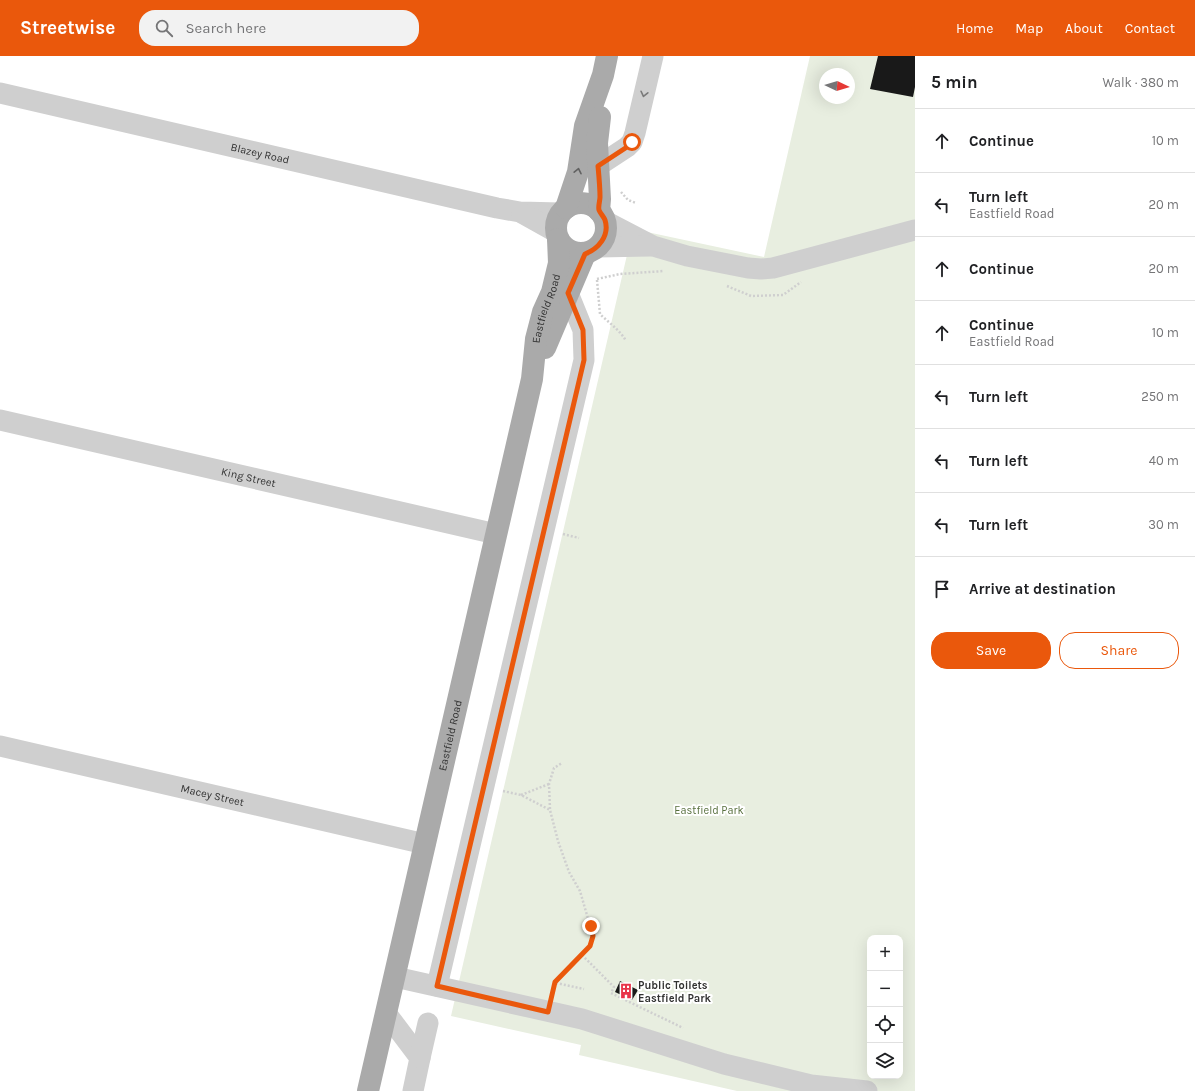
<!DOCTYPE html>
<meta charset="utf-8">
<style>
:root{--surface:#fff;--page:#f2f2f2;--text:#202124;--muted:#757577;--line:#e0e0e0;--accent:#ea580c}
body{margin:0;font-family:Karla,sans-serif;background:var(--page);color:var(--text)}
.controls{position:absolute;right:12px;bottom:12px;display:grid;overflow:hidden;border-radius:8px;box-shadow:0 4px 16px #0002}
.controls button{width:36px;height:36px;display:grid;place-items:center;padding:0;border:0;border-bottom:1px solid var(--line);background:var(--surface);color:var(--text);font:20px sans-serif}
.compass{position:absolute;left:819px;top:12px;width:36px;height:36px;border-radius:50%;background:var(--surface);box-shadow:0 4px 16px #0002;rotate:94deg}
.stop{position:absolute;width:12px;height:12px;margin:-9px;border:3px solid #ea580c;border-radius:50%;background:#fff}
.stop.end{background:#ea580c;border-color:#fff;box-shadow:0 1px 4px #0008}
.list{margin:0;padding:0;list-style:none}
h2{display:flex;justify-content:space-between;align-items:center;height:52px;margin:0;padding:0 16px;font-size:17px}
h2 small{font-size:13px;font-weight:400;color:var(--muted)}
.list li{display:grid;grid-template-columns:26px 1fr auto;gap:12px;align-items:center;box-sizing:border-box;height:64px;padding:0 16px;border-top:1px solid var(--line)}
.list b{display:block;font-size:15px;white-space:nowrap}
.list p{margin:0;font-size:13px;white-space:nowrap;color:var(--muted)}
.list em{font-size:13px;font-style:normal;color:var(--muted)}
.actions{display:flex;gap:8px;padding:12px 16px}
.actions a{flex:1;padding:9px 0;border:1px solid var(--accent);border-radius:16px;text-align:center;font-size:14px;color:var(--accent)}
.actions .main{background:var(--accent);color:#fff}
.icon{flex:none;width:22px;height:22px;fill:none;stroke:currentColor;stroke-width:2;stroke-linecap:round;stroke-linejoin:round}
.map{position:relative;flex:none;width:915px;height:1035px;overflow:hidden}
header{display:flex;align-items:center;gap:24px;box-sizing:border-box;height:56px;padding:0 20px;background:var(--accent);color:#fff}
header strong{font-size:19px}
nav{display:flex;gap:22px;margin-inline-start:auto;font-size:14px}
.search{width:280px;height:36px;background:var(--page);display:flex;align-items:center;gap:10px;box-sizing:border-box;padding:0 14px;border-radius:16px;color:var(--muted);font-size:15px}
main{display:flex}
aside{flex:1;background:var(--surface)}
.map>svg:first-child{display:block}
</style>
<header>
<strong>Streetwise</strong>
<div class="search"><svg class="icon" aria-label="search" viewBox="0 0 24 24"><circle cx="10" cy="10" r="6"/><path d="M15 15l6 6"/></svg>Search here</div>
<nav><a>Home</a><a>Map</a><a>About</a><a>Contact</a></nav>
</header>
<main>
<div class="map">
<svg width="915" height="1035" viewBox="0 0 915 1035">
<rect width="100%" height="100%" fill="#fff"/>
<path fill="#e8eee0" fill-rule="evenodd" d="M810 0H915V1035H737L579 999 581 989 451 960 633 173 764 201ZM825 18H849V42H825ZM870 882H900V1020H870Z"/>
<path fill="#191919" d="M878 0H915V31L913 41 870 33Z
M620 925 638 934 632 944 615 936Z"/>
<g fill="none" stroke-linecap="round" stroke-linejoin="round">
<path stroke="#cfcfcf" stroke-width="2.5" stroke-dasharray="2 2" stroke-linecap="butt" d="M621 136 628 144 636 147
M597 223 620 218 664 215
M597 224 600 258C609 267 620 274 626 285
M727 230 751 240 783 239 801 226
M563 478 579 482
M503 735 521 739 550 754 558 785 569 816 580 835 593 880 590 890 555 927 553 936
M521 739 549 728
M550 753 549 728 554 712 562 707
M582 899 614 931 611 937 683 972
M556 927 584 933"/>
<g stroke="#cfcfcf" stroke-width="21">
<path id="s1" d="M0 37 497 152 520 156 560 157"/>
<path d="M598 110 627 91 632 86 635 77 653 0"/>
<path d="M522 157 556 176"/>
<path d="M605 165 653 190 687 200 748 212 761 213 773 212 915 174"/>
<path d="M598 191 650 190"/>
<path id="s2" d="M0 364 496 478"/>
<path id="s3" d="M0 690 425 788"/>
<path d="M395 921 582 963 724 1008 811 1029 867 1035"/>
<path d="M437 930 584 304 583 274 568 237"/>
<path d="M386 957 420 1002 413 1035"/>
<path d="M420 1002 428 967"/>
</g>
<g stroke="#aaa" stroke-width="22">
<circle cx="581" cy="172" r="25"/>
<path d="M566 152 578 116 585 70 603 19 607 0"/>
<path d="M599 155 600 143 597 87 600 61"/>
<path d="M545 292 585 198"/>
<path id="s4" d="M368 1035 532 323 536 283 543 256 552 236 559 207 558 183"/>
</g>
</g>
<defs><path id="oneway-chevron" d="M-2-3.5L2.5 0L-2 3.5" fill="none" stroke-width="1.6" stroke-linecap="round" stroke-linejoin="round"/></defs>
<use stroke="#797979" href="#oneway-chevron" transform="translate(644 38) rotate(103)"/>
<use stroke="#626262" href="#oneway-chevron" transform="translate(578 115) rotate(-78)"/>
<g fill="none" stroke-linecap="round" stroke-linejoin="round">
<path stroke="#ea580c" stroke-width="5" d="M591 870 593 880 590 890 555 926 548 956 437 930 584 304 583 274 568 237 585 198C598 193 610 180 605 164 604 161 600 157 599 154 598 150 600 145 600 141 600 131 599 121 598 110L627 91 632 86"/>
</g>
<defs>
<symbol id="building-bare" viewBox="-9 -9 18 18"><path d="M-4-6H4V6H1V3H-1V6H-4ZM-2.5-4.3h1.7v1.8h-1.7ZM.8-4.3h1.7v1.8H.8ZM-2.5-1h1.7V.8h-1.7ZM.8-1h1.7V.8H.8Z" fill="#e83449" stroke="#fff" stroke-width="2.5" paint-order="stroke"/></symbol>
</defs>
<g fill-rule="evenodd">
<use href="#building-bare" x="615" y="924" width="22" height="22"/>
</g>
<g text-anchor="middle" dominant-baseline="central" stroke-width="4" stroke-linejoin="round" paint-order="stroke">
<g font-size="11" fill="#323232" stroke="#fff">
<text stroke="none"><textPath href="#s1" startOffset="267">Blazey Road</textPath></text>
<text stroke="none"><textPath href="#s4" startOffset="803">Eastfield Road</textPath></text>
<text stroke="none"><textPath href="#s2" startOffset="255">King Street</textPath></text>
<text stroke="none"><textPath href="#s4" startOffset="365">Eastfield Road</textPath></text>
<text stroke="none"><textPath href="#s3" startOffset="218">Macey Street</textPath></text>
</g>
<g font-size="11" fill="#576f3d" stroke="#fff">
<text x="709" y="754">Eastfield Park</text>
</g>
<g font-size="11" font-weight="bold" fill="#323232" stroke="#fff" text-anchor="start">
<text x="638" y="929">Public Toilets<tspan x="638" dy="13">Eastfield Park</tspan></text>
</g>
</g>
</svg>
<div class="controls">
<button>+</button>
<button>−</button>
<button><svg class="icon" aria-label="locate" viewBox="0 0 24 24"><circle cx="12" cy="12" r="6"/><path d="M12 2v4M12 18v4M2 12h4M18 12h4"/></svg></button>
<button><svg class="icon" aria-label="layers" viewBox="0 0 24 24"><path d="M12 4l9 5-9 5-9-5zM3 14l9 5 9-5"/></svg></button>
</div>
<svg class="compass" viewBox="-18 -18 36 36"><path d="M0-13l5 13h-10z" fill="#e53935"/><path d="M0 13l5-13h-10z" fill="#757577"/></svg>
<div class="stop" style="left:632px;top:86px"></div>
<div class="stop end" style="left:591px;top:870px"></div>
</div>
<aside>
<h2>5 min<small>Walk · 380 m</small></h2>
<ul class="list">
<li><svg class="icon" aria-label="ahead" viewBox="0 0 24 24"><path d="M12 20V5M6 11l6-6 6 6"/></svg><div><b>Continue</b></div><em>10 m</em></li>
<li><svg class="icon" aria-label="left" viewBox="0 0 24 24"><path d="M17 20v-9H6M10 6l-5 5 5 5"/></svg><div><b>Turn left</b><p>Eastfield Road</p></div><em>20 m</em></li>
<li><svg class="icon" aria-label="ahead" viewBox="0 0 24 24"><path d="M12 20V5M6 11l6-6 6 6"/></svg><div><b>Continue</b></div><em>20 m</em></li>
<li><svg class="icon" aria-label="ahead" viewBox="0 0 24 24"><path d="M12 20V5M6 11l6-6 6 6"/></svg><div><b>Continue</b><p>Eastfield Road</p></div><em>10 m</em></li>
<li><svg class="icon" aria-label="left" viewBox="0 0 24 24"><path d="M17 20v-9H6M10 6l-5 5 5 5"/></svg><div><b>Turn left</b></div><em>250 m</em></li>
<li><svg class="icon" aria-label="left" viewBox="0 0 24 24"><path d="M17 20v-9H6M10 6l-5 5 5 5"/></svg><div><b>Turn left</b></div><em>40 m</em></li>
<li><svg class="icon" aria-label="left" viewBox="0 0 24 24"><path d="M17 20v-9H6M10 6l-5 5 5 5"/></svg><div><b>Turn left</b></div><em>30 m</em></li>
<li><svg class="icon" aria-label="arrive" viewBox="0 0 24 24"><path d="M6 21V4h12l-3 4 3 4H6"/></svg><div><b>Arrive at destination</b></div></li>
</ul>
<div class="actions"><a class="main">Save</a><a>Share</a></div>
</aside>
</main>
